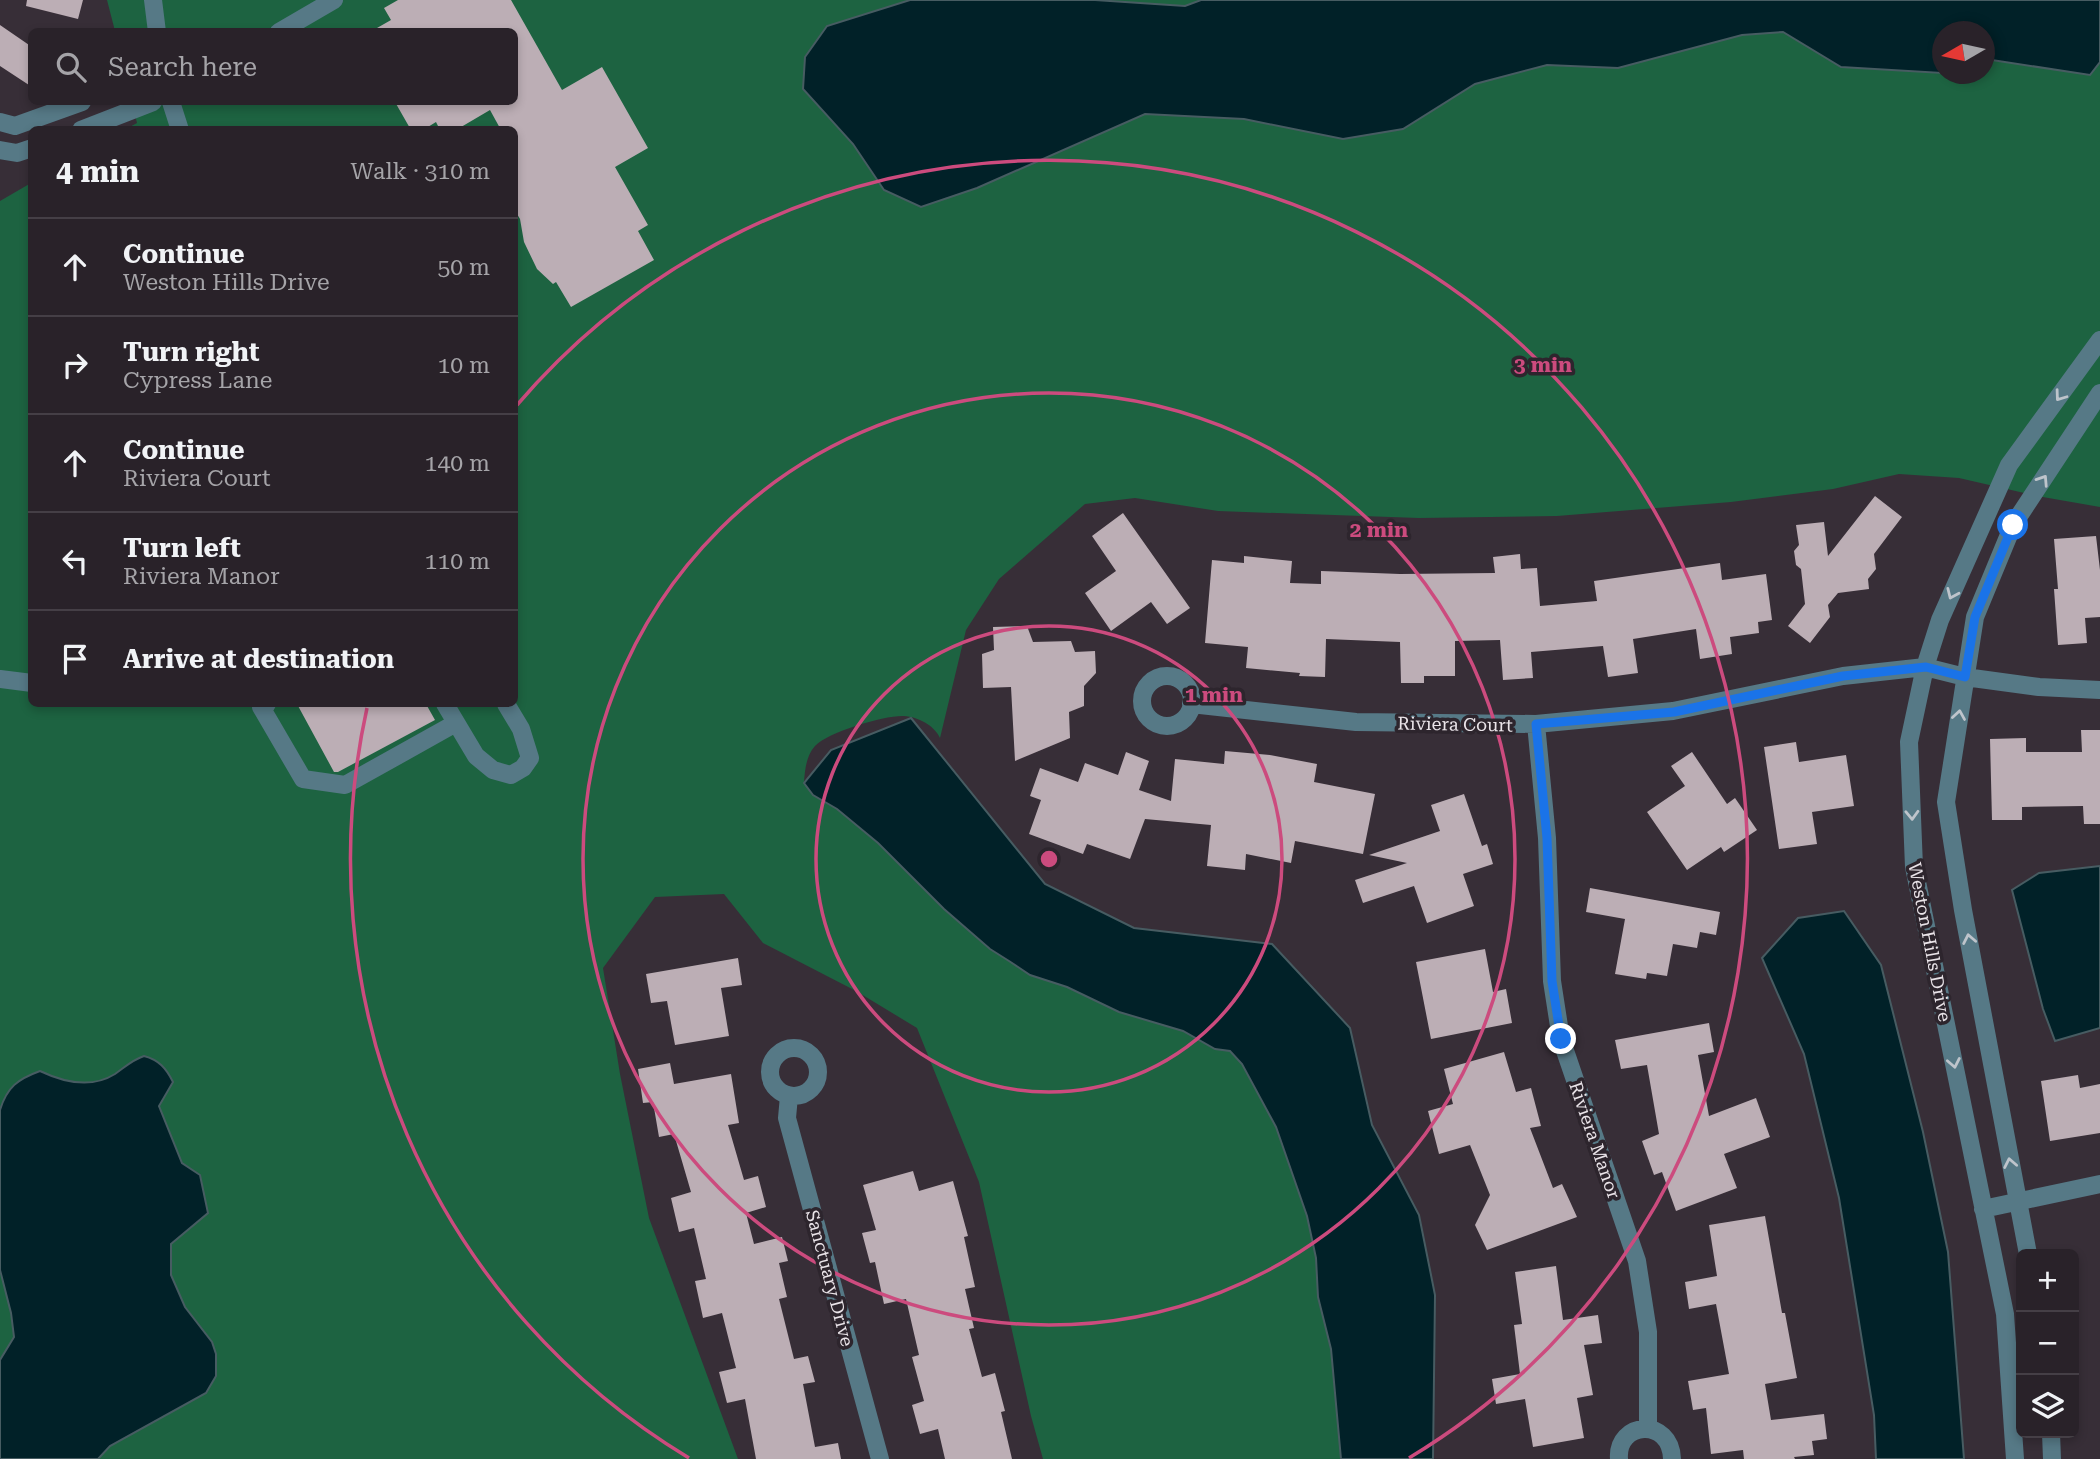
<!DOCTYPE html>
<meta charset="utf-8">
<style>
:root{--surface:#292229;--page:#352f35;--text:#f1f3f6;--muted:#a5a4a8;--line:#453f46}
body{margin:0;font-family:"Roboto Serif",serif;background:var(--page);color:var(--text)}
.controls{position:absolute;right:21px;bottom:21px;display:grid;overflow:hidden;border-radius:10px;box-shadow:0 4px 10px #0003}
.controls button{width:63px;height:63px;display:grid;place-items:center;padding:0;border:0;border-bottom:2px solid var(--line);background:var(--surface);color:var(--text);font:35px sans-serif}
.compass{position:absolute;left:1932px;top:21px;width:63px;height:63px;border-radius:50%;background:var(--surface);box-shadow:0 4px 10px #0003;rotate:261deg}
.stop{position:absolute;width:21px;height:21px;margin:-16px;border:5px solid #1a73e8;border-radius:50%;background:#fff}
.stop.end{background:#1a73e8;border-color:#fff;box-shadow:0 2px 7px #0008}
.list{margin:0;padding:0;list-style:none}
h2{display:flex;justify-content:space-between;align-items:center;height:91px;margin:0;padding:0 28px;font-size:30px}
h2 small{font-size:23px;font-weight:400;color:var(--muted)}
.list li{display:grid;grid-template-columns:46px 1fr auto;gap:21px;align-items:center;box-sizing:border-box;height:98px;padding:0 28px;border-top:2px solid var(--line)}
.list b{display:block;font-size:26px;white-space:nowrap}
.list p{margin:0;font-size:23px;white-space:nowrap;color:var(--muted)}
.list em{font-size:23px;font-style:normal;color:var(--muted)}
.icon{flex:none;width:38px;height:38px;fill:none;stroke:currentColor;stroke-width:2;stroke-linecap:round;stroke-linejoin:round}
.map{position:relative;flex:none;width:2100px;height:1459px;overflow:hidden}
.search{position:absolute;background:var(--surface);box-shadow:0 4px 10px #0003;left:28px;top:28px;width:490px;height:77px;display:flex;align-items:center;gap:18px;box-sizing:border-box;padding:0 24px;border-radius:10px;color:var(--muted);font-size:26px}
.panel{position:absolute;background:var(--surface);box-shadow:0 4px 10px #0003;left:28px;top:126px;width:490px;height:581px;border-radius:10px}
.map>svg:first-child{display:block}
</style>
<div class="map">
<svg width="2100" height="1459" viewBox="0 0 2100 1459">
<rect width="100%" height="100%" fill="#372e37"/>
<path fill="#1d6341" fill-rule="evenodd" d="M107 0H2100V507L2037 496 1959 478 1899 474 1833 489 1731 502 1557 516 1419 518 1218 511 1135 498 1085 504 999 579 966 630 940 738C934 725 918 717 904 716 885 715 828 732 815 746 806 756 805 770 804 782L813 795 837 809 878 843 910 875 1030 975 1067 987 1119 1012 1183 1031 1215 1049 1230 1051 1242 1064 1276 1127 1307 1216 1316 1258 1318 1297 1331 1349 1341 1459H1043L1031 1416 979 1182 917 1028 856 991 763 943 724 894 655 897 603 968 620 1074 649 1218 738 1459H0V201L31 183 32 704H514V130L126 129 137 123 132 102H514V32L115 31ZM1942 32H1984V74H1942Z"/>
<path fill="#012128" stroke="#475c62" stroke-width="2" d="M910 0H1095L1185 6 1201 0H2100V62L2090 75 1992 60 1985 62 1984 32H1942V73L1841 67 1783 32 1742 35 1618 68 1547 65 1475 84 1403 129 1343 139 1244 119 1145 114 977 188 921 207 884 190 853 144 803 89 805 57 827 26Z
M911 718 1045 884 1134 928 1272 944 1350 1028 1372 1125 1419 1215 1435 1295 1433 1459H1341L1331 1349 1318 1297 1316 1258 1307 1216 1276 1127 1242 1064 1230 1051 1215 1049 1183 1031 1119 1012 1067 987 1030 975 1009 961 990 949 944 909 878 843 837 809 813 795 804 783 831 750Z
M2100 866V1028L2055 1041 2043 1009 2012 890 2039 873Z
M1844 911 1881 965 1923 1132 1948 1252 1964 1459H1876L1874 1415 1839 1198 1804 1054 1762 958 1798 918Z
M144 1056C159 1060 166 1068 173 1082L159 1106 182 1163 200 1175 208 1213 171 1244V1275L185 1307 212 1342 216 1354V1376L206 1393 110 1446 98 1459H0V1360L14 1337 11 1313 0 1270V1110C7 1087 18 1079 40 1071 63 1082 91 1089 115 1074 125 1067 132 1060 144 1056Z"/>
<path fill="#bcaeb5" d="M27 0H83L78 19 26 6Z
M398 0H511L562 90 602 67 648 148 615 167 648 225 638 231 654 260 571 307 556 282 553 284 537 269 524 242 520 219 514 209V130H501L490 110 456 130H440L436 122 423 130H411L395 102H514V32H370L391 20 384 8Z
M0 25 32 47V87L0 66Z
M1875 496 1902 517 1874 554 1876 569 1868 579 1869 589 1838 593 1828 605 1830 617 1810 643 1788 626 1805 604 1801 569 1796 565 1794 551 1799 545 1796 525 1824 522 1828 556Z
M1123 513 1190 608 1167 624 1151 602 1111 631 1085 593 1116 571 1092 536Z
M2096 536 2100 570V617L2085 618 2087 643 2058 645 2054 589H2058L2054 539Z
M1520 554 1521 569 1537 568 1540 606 1597 601 1594 581 1720 563 1722 580 1766 574 1772 620 1758 622 1759 633 1730 637 1732 654 1700 659 1696 629 1633 639 1638 673 1608 677 1603 646 1531 652 1533 678 1503 680 1500 640 1455 641V676H1424V683H1401L1400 642 1326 639 1325 677 1299 676 1300 673 1246 668 1248 647 1205 643 1212 560 1244 563V556L1292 561 1290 583 1321 584V571L1400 574 1495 573 1493 557Z
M1027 626 1033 642 1071 641 1075 652 1095 651 1096 673 1084 686V706L1069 712 1070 738 1015 761 1011 687 983 688 982 654 994 650 993 627Z
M297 704H426L435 720 338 772H334Z
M2081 730H2100V824H2084L2083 806 2022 807V820H1992L1990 739 2026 738V752H2082Z
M1796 742 1799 762 1846 755 1854 806 1812 812 1817 844 1779 849 1764 747Z
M1225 751 1270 755 1317 764 1314 782 1375 794 1363 854 1295 841 1291 863 1246 854 1245 870 1207 866 1211 825 1145 819 1130 859 1087 844 1083 854 1029 834 1041 800 1030 796 1040 768 1078 782 1085 763 1118 775 1126 752 1149 761 1139 790 1171 801 1175 759 1224 764Z
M1692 752 1727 804 1735 798 1757 830 1724 852 1721 847 1687 870 1647 812 1685 786 1671 766Z
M1464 794 1482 846 1487 844 1493 864 1463 874 1474 906 1427 923 1414 886 1363 903 1355 880 1407 863 1369 855 1440 831 1431 805Z
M1590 888 1720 912 1716 935 1700 932 1697 948 1673 944 1667 976 1647 973 1646 979 1615 974 1625 919 1586 912Z
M1485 949 1493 992 1506 989 1512 1023 1431 1039 1416 962Z
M738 958 742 985 721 988 729 1036 675 1045 667 1001 651 1003 646 974Z
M1709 1023 1714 1052 1698 1055 1709 1116 1756 1098 1770 1137 1724 1154 1737 1188 1676 1211 1662 1172 1654 1175 1642 1141 1659 1134 1647 1065 1621 1069 1615 1040Z
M1504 1052 1516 1092 1531 1088 1541 1126 1530 1128 1553 1188 1562 1184 1577 1217 1487 1250 1475 1225 1490 1195 1470 1145 1439 1154 1428 1111 1453 1104 1444 1069Z
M670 1063 674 1084 731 1074 739 1123 728 1125 744 1180 758 1176 766 1207 746 1213 754 1244 782 1237 788 1261 779 1263 787 1297 779 1299 794 1359 808 1356 815 1382 803 1384 815 1447 838 1443 841 1459H756L745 1399 727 1403 719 1372 736 1368 722 1313 703 1318 695 1281 706 1279 694 1228 679 1232 671 1198 691 1192 674 1134 659 1137 653 1102 643 1103 638 1069Z
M2078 1075 2080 1088 2100 1084V1133L2050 1141 2041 1081Z
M913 1171 919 1191 953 1181 968 1236 964 1237 975 1287 965 1289 974 1328 969 1329 982 1377 995 1373 1005 1411 1001 1412 1012 1459H945L938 1429 920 1434 912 1405 924 1401 912 1357 919 1355 906 1299 884 1304 875 1262 870 1263 862 1233 876 1230 863 1185Z
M1765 1216 1782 1313H1785L1797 1378 1765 1384 1771 1420 1824 1414 1827 1439 1812 1441 1814 1455 1794 1457 1795 1459H1744L1743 1450 1711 1454 1706 1408 1693 1410 1688 1381 1729 1374 1716 1304 1689 1309 1685 1282 1717 1276 1709 1225Z
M1556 1266 1563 1320 1598 1315 1602 1343 1584 1345 1593 1395 1577 1398 1584 1438 1533 1447 1525 1399 1496 1404 1492 1379 1520 1374 1514 1325 1522 1324 1515 1272Z"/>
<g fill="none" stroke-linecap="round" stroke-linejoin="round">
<path stroke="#567986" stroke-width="18" d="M153 0 157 32
M279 32 334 0
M171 102 180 130
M0 122 15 126 82 102
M81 130 153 102
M0 150 17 153 32 148
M1142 701a25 25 0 1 1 50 0a25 25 0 1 1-50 0Z
M0 679 32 683
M267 704 261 707 303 779 345 785 456 723
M445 704 476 756 493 770 511 775 523 768 530 758 521 729 506 704
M1191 704 1356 722 1536 724 1673 711 1843 676 1925 667 1965 677 2039 687 2100 690
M1536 724 1547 838 1552 981 1561 1039 1637 1261 1648 1332V1428
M770 1072a24 24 0 1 1 48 0a24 24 0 1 1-48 0Z
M789 1096 787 1118 880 1459
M1983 1209 2100 1184
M2028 1254 1963 910 1946 802 1975 617 2013 525 2100 393
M2051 1433 2052 1459
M1619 1459C1616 1421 1671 1417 1672 1459
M2015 1459 2005 1314 1914 867 1909 742 1925 667 1940 620 2009 465 2100 340"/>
</g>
<defs><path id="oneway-chevron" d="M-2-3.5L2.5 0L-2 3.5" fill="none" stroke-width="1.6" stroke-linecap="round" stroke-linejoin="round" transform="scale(1.75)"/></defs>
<g stroke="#bec4cb">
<use href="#oneway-chevron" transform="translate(2060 396) rotate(126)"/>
<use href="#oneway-chevron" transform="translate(2043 480) rotate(-57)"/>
<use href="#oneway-chevron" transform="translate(1952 594) rotate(114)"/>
<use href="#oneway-chevron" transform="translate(1959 715) rotate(-81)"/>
<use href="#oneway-chevron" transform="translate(1912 815) rotate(88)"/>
<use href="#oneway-chevron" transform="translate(1969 939) rotate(-101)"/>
<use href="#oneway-chevron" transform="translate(1954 1063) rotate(79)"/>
<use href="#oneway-chevron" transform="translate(2010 1163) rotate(-101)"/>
</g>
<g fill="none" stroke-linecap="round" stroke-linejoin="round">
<path stroke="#1a73e8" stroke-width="9" d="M1561 1039 1552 981 1547 838 1536 724 1674 712 1843 676 1926 667 1965 677 1975 617 2013 525"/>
</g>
<g fill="none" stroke="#cc4b7e" stroke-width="3.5">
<circle cx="1049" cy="859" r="233"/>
<circle cx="1049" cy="859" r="466"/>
<path d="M689 1458A699 699 0 0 1 367 708M517 405A699 699 0 1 1 1409 1458"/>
</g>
<g text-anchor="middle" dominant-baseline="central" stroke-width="7" stroke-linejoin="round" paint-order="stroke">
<g font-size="18" fill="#eae4e9" stroke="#2d252d">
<text transform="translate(1455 724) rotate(1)">Riviera Court</text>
<text transform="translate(1930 942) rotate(79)">Weston Hills Drive</text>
<text transform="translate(1595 1140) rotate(71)">Riviera Manor</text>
<text transform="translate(830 1278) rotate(75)">Sanctuary Drive</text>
</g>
</g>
<circle cx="1049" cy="859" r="10" fill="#cc4b7e" stroke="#2d252d" stroke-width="3.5"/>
<g font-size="21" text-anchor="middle" font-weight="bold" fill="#cc4b7e" stroke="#2d252d" stroke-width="7" stroke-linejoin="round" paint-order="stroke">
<text x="1543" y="372">3 min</text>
<text x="1379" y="537">2 min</text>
<text x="1214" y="702">1 min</text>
</g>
</svg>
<div class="controls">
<button>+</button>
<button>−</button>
<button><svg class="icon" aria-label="layers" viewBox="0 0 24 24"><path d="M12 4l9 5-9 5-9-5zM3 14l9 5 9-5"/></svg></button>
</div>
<svg class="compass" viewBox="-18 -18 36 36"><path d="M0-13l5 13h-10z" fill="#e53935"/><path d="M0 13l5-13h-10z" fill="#a5a4a8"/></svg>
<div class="stop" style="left:2013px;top:525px"></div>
<div class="stop end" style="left:1561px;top:1039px"></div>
<div class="search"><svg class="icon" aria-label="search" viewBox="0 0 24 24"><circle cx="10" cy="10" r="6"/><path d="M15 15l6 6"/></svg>Search here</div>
<section class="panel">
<h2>4 min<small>Walk · 310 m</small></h2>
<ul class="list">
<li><svg class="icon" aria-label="ahead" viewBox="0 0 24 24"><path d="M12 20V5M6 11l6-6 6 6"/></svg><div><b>Continue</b><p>Weston Hills Drive</p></div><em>50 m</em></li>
<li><svg class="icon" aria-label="right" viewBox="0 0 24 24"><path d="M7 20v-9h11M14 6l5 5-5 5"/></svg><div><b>Turn right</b><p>Cypress Lane</p></div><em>10 m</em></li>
<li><svg class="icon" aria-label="ahead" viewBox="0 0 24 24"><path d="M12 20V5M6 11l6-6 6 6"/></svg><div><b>Continue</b><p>Riviera Court</p></div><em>140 m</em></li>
<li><svg class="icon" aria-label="left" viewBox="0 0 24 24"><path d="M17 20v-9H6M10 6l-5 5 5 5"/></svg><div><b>Turn left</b><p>Riviera Manor</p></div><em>110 m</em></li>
<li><svg class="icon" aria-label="arrive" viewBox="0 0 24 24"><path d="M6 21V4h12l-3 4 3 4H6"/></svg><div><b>Arrive at destination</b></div></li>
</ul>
</section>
</div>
